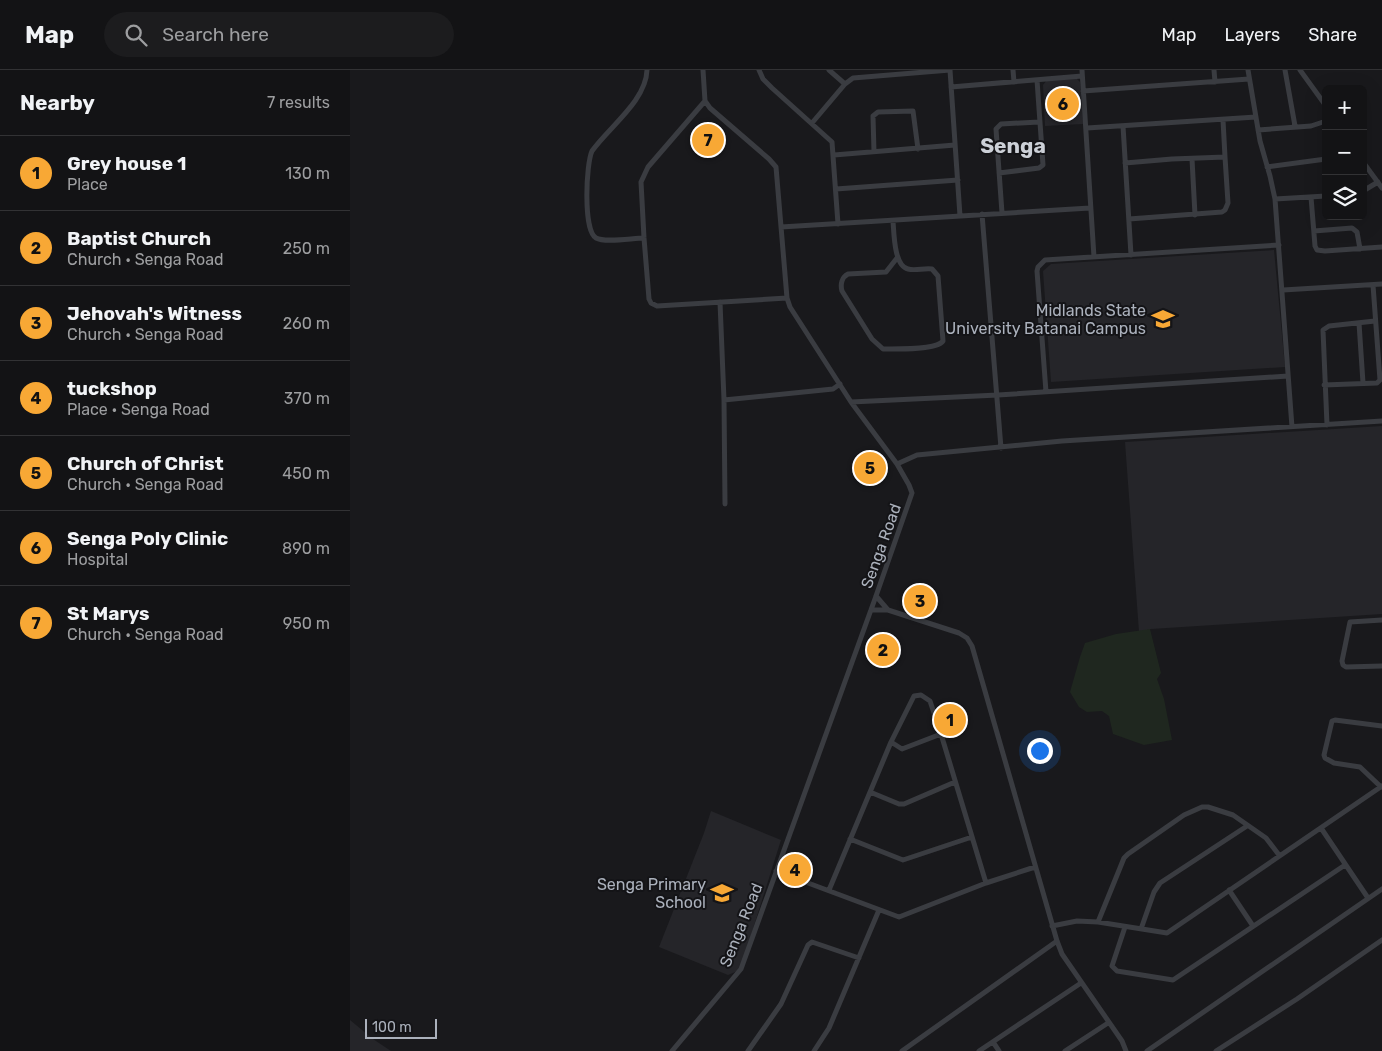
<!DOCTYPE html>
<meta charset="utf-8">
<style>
:root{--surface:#131315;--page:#1c1c1e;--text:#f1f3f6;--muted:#9d9ea0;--line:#323234;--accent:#f8a835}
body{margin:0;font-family:Rubik,sans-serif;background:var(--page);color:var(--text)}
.controls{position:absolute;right:15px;top:15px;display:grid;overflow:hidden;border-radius:8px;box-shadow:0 5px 20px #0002}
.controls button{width:45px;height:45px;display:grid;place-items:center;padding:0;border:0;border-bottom:1px solid var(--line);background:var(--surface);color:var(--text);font:25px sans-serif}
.scale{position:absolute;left:15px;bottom:12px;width:72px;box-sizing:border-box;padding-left:5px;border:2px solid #abb1bc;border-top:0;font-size:14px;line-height:18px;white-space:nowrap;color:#abb1bc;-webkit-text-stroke:4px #141417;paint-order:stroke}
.you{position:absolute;left:689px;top:680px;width:18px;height:18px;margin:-12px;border:4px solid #fff;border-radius:50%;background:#1a73e8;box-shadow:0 0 0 8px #1a73e833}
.badge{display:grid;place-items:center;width:32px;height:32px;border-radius:50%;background:var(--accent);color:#111;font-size:16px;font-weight:700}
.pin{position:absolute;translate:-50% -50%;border:2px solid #fff;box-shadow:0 1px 5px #0006}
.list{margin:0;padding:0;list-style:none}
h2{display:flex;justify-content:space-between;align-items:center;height:65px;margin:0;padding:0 20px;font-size:21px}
h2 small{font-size:16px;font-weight:400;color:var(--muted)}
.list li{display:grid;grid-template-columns:32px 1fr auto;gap:15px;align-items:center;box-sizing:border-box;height:75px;padding:0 20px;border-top:1px solid var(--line)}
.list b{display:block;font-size:19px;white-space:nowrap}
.list p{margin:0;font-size:16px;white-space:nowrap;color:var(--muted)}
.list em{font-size:16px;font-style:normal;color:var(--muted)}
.icon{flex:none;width:28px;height:28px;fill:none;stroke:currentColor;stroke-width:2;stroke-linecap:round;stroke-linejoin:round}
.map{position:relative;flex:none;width:1032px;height:981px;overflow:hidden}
header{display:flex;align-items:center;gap:30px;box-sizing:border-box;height:70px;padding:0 25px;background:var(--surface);border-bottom:1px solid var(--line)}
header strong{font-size:24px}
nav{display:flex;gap:28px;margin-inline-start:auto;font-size:18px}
.search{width:350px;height:45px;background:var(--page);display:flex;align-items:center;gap:12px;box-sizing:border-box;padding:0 18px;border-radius:28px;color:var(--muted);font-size:19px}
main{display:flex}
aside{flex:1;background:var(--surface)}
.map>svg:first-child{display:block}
</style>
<header>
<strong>Map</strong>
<div class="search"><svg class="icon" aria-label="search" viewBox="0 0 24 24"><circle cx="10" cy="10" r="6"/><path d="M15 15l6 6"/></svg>Search here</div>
<nav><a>Map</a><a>Layers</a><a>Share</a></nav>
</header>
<main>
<aside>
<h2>Nearby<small>7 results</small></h2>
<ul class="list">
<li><span class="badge">1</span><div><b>Grey house 1</b><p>Place</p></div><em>130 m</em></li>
<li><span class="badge">2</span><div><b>Baptist Church</b><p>Church · Senga Road</p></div><em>250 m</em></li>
<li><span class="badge">3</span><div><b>Jehovah's Witness</b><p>Church · Senga Road</p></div><em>260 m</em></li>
<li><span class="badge">4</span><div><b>tuckshop</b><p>Place · Senga Road</p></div><em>370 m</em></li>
<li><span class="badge">5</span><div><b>Church of Christ</b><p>Church · Senga Road</p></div><em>450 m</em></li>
<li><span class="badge">6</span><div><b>Senga Poly Clinic</b><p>Hospital</p></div><em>890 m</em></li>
<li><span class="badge">7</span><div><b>St Marys</b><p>Church · Senga Road</p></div><em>950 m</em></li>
</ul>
</aside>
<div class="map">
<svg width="1032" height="981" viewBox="0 0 1032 981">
<rect width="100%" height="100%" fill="#19191c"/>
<path fill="#252529" d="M726 8 730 12 733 54 695 56 693 15 697 10Z
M924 180 935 297 701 312 693 201 701 194Z
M1032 356V544L801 559 789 562 775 372Z
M361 741 431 770 390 900 378 905 309 877 354 763Z
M0 950 23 969 41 981H0Z"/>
<path fill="#1f271f" d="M800 559 811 603 807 609 814 629 822 670 794 675 763 664 759 646 752 641 737 642 729 637 720 622 730 587 735 573 766 564Z"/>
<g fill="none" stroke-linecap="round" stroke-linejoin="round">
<path stroke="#3a3c41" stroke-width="5" d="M409 0 413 9 422 18 482 72 488 154
M479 0 495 14
M663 0 664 12
M732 0 744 187
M864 0 865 12
M898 0 910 71 920 106 925 129 942 357
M935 0 945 56
M950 0 976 36
M601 17 732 6
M733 21 899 9
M355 31 298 97 291 112 294 168 299 229 301 233 307 236 437 228
M462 53 495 14 503 8 600 0 610 146
M773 56 781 185
M737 58 906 47
M908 60 961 56 976 51
M524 82 523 46 528 42 563 41 568 79
M484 85 605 75
M842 89 845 145
M1013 92 1032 118
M775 93 822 89 875 87 873 50
M917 97 976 89
M649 103 689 98 693 95 687 10
M486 119 608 110
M1013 121 1028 112
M961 127 965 176 967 180 975 181 1032 177
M925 129 976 126
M652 143 646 59 651 54 689 52
M632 144 651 378
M779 149 872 142 875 140 878 133 875 87
M543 151C544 163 544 196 558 199 565 201 574 198 582 199L588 206 593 271C587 280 545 279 533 279L522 269 492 221C490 214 492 207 498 204L536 202 547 188
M431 157 740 138
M964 161 1002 158 1007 162 1010 179
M294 168C283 168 255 173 246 168 233 161 236 94 242 81 259 57 296 31 297 0
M933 220 1032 214
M370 232 374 330 375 434
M1009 253 1013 313
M974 315 1027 313 1030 310 1023 215
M696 322 687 201 688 197 695 190 929 175
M374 330 483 319 490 314
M501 332 648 325 938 306
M977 355 973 260 979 256 1025 251
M547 394 567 385 712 371 1032 351
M526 526 538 540 609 563 617 568 622 576 707 871 712 884 772 971 776 981
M521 540H538
M1032 550 1000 552 992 591 993 595 996 597 1032 596
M541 672 552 679 591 664
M1031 717 1010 697 984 693 975 688 974 685 982 651 985 650 1032 656
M520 722 549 734H554L605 712
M971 758 1018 828
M500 769 553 790 622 767
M426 801 549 847 636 813 685 797
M479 820 541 672 564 626 571 625 580 631 591 664 636 813
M879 820 903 856
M748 852 774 788 778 784 834 745 852 737H858L883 745 916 768 929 785
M702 856 727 851 748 852 817 863 1032 716
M775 857 762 896 767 901 823 910 995 795
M791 859 804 822 810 813 897 756
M643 972 649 981
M322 981 391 899 526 526 562 423 559 415 547 394 501 332 440 237 437 228 426 97 419 89 360 38 355 31 353 0
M398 981 431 934 458 875 462 872 509 888
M464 981 479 958 529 840
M552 981 707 871
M629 981 731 913
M715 981 758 953
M797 981 1032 819
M866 981 947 929 1032 870"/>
</g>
<defs>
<symbol id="university-bare" viewBox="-9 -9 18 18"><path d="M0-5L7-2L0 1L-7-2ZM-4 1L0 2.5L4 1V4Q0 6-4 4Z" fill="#f8a835" stroke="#141417" stroke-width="2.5" paint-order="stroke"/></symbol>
<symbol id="school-bare" viewBox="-9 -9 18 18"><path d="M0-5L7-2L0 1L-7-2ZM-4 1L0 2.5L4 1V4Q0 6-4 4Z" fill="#f8a835" stroke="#141417" stroke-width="2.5" paint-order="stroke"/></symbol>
</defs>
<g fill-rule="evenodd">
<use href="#university-bare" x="797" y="233" width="32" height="32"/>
<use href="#school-bare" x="356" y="807" width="32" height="32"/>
</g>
<g text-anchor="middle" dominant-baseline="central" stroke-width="4" stroke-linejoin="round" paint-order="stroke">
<g font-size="16" fill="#abb1bc" stroke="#141417" text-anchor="end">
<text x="796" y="240">Midlands State<tspan x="796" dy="18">University Batanai Campus</tspan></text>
<text x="356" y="814">Senga Primary<tspan x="356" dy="18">School</tspan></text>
</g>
<g font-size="16" fill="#abb1bc" stroke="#141417">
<text transform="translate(531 476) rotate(-70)">Senga Road</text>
<text transform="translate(391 855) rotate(-68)">Senga Road</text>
</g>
<g font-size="21" font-weight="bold" fill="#ccd0d7" stroke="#141417">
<text x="663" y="75">Senga</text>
</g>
</g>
</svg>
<div class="controls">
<button>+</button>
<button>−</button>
<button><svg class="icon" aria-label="layers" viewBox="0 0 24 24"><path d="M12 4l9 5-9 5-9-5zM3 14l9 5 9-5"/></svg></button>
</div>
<div class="scale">100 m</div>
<div class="you"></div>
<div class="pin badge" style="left:600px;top:650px">1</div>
<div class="pin badge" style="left:533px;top:580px">2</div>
<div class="pin badge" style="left:570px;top:531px">3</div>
<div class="pin badge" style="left:445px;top:800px">4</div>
<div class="pin badge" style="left:520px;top:398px">5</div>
<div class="pin badge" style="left:713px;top:34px">6</div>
<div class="pin badge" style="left:358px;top:70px">7</div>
</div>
</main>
